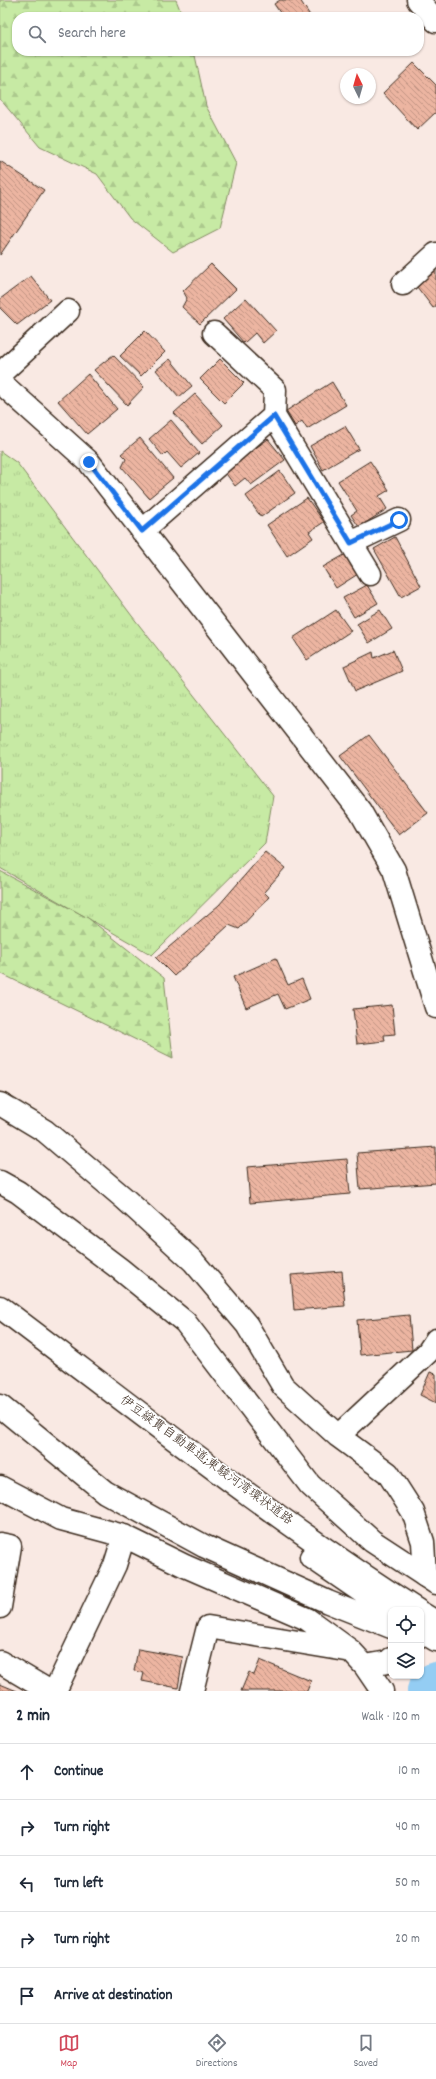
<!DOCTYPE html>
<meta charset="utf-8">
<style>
:root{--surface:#fff;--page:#f2f2f3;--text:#1f2937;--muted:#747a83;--line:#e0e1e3;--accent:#d1495b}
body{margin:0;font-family:Dekko,"Klee One",sans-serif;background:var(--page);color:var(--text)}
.controls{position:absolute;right:12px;bottom:12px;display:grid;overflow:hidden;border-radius:8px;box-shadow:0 1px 3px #0004}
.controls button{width:36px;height:36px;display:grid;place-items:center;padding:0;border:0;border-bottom:1px solid var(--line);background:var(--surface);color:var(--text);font:20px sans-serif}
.compass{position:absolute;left:340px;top:68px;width:36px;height:36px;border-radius:50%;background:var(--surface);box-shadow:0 1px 3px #0004;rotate:355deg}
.stop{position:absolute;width:12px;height:12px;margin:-9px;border:3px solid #1a73e8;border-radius:50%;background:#fff}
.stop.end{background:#1a73e8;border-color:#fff;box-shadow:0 1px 4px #0008}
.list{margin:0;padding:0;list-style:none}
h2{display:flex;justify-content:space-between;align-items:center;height:52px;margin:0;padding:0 16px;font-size:17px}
h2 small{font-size:13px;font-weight:400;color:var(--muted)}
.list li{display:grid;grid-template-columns:26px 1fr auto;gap:12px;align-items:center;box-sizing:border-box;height:56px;padding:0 16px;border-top:1px solid var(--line)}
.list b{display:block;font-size:15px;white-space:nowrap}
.list em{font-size:13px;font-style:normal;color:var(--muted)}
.icon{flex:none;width:22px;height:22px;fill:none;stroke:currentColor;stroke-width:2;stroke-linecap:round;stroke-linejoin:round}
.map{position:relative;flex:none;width:436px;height:1691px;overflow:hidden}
.search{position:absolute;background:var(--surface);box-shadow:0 1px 3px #0004;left:12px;right:12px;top:12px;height:44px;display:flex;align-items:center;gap:10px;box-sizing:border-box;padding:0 14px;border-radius:16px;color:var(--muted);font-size:15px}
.sheet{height:332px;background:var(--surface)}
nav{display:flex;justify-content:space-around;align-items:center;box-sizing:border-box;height:56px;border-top:1px solid var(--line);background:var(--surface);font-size:11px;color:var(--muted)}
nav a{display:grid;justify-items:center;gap:2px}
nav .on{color:var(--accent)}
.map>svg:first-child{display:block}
</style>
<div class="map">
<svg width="436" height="1691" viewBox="0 0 436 1691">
<defs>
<pattern id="grass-tufts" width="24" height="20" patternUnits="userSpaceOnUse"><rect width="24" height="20" fill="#c7eaa4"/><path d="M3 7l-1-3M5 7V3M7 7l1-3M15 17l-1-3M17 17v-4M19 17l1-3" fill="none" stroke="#acc98d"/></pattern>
<pattern id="forest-firs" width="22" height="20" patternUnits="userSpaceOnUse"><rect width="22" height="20" fill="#c7eaa4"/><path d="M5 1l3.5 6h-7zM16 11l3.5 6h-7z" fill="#acc98d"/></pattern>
<pattern id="building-back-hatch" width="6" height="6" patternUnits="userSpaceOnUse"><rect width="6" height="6" fill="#ecb5a1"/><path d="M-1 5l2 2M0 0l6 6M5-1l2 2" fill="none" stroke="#c09383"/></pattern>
</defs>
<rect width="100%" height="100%" fill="#f9e9e3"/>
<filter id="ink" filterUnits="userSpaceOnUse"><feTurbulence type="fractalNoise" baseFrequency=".025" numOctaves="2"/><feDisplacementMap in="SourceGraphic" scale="8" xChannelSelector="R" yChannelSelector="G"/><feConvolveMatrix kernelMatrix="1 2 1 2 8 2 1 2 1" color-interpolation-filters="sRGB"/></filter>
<g filter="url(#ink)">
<path fill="url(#grass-tufts)" stroke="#818a61" d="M0 451 17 463 132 616 273 796 265 843 152 955 0 868Z"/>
<path fill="url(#forest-firs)" stroke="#818a61" d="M0 0H176L183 17H17V51H194L206 106 236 163 220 228 173 252 130 218 97 174 40 147 0 99Z
M0 871 88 918 164 978 173 1058 0 973Z"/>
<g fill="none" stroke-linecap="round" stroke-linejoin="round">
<path stroke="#94cdf3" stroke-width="46" d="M430 1691 436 1685"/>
</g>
<path fill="url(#building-back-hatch)" stroke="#3b2a1e" d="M280 0H300L311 17H283L274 4Z
M414 63 436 85V112L417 130 383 93Z
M0 161 44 190 0 255Z
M211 264 236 289 200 324 182 307 187 298 183 291Z
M436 270V306L433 308 417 287Z
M31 276 50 300 17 325 0 308V299Z
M246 298 276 331 263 343 255 333 244 343 223 319Z
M145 331 165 352 141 376 120 356Z
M113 355 144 387 127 405 94 370Z
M170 359 192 386 179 397 156 370Z
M220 359 244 383 224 403 200 379Z
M88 374 117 409 87 434 58 401Z
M332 382 346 405 307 429 302 421 295 426 286 411Z
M195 394 223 425 202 444 174 413Z
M171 420 199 453 181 468 167 452 163 456 149 439Z
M345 426 359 449 323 470 310 446Z
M140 438 173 478 149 498 122 467 126 459 121 454Z
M268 439 285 460 251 485 245 478 235 486 224 471Z
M370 461 389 490 379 496 387 509 359 527 351 515 357 511 338 481Z
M280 471 295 493 261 517 246 496Z
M307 498 324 522 309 532 313 538 287 556 267 525Z
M395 537 421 586 401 597 374 549Z
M346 554 358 574 336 588 323 567Z
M367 585 378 603 354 617 343 598Z
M336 610 351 631 307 660 293 638Z
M380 610 392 629 369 643 357 624Z
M393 650 402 671 355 691 344 666 373 652 374 658Z
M369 735 428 813 399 835 340 756Z
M265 852 285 868 264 892 269 897 239 929 229 925 174 976 156 958 219 905Z
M276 958 288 985 302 979 310 999 285 1009 278 994 246 1008 233 977Z
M392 1005 395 1034 384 1035 385 1041 357 1044 353 1009Z
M436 1147V1183L360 1189 357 1153Z
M347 1159 350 1194 250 1203 247 1167Z
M342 1271 345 1306 294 1310 291 1275Z
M409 1315 412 1350 360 1355 357 1320Z
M430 1372 436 1374V1403L420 1395Z
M138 1649 183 1657 178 1688 142 1681 144 1673 134 1671Z
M260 1660 311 1681 307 1691H241L249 1672 254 1675Z
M0 1684 17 1691H0Z"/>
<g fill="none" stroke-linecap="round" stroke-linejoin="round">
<defs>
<path id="minor" d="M418 0 436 21
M403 284 436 254
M0 374 68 311
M0 382 89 462 360 811 394 870 436 1007
M274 416 370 574
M142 531 274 416 275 390 214 333
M351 543 399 520
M0 1104 45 1131 125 1199 193 1261 247 1325 283 1386 338 1436 388 1473 413 1512 423 1542 425 1576
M338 1436 428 1352 436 1340
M0 1487 61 1519 124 1536 185 1566 307 1619 351 1651 365 1666 388 1662 391 1659
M0 1544 10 1546 0 1607
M0 1662 49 1691
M365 1666 382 1691
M55 1691 115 1565 124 1536
M192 1691 208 1627 346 1650"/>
<path id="highway" d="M0 1182 18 1192 120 1269 185 1322 310 1485 372 1541 436 1583
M0 1307C137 1410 272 1518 417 1610
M0 1406 105 1492 204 1546 328 1602 391 1627
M311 1557 391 1612
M421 1613 436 1622
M421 1631 436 1640"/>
</defs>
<use href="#minor" stroke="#3b2a1e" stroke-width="25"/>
<use href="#highway" stroke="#3b2a1e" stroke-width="25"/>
<use href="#minor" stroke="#fff" stroke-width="22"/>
<use href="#highway" stroke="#fff" stroke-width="22"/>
</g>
</g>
<g fill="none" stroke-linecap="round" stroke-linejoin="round" filter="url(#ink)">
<path stroke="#1a73e8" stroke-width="5" d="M89 462 142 531 274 416 351 543 399 520"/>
</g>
<g text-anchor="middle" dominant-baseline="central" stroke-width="3" stroke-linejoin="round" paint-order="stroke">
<g font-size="13" fill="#3b2a1e" stroke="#fff">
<text transform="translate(206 1461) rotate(36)">伊豆縦貫自動車道;東駿河湾環状道路</text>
</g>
</g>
</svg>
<div class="controls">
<button><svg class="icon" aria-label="locate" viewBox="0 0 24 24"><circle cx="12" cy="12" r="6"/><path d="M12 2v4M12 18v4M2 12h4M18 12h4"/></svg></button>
<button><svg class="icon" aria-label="layers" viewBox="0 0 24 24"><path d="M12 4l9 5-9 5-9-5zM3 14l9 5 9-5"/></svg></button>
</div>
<svg class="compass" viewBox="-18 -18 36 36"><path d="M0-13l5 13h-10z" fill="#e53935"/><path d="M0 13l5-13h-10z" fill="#747a83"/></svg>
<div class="stop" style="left:399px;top:520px"></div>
<div class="stop end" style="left:89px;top:462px"></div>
<div class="search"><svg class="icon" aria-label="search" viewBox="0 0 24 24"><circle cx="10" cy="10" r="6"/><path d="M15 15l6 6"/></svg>Search here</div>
</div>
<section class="sheet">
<h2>2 min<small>Walk · 120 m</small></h2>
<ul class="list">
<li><svg class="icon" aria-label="ahead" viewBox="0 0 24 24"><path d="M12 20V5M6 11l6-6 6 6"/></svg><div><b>Continue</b></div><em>10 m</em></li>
<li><svg class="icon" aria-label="right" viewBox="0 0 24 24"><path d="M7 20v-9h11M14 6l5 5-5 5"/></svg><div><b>Turn right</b></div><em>40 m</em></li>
<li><svg class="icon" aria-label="left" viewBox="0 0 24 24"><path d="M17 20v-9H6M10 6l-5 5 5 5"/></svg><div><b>Turn left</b></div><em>50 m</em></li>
<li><svg class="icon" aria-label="right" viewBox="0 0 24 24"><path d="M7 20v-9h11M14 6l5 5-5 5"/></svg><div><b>Turn right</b></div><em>20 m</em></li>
<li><svg class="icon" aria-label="arrive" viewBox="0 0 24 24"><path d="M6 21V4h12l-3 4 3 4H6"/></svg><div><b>Arrive at destination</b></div></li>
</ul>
</section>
<nav>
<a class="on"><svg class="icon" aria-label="map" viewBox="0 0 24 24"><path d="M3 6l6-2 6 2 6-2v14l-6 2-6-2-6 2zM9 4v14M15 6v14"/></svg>Map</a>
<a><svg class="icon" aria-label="directions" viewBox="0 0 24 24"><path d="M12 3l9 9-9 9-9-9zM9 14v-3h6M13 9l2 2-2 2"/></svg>Directions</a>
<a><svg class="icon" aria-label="saved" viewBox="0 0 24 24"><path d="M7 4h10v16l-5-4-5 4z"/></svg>Saved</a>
</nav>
